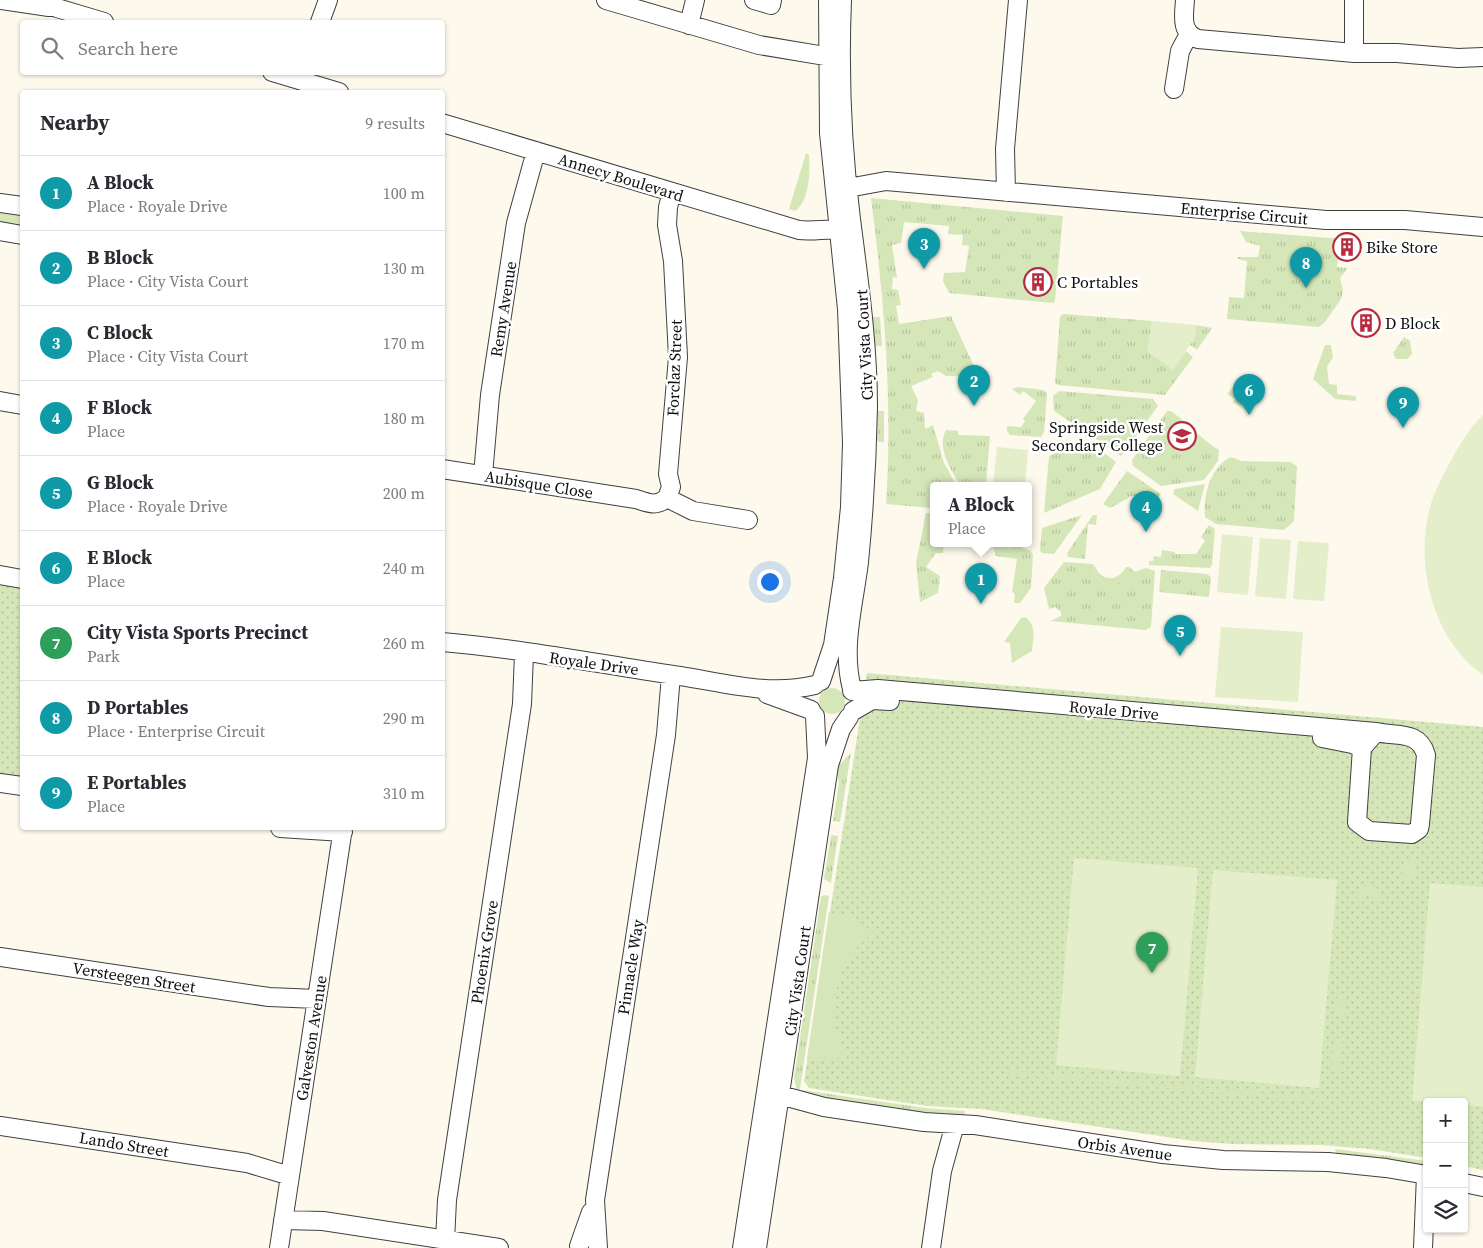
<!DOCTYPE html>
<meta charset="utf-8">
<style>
:root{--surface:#fff;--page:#f7f7f7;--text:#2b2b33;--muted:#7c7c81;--line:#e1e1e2;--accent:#ea580c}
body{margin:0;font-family:"Source Serif 4",serif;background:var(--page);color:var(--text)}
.controls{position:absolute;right:15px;bottom:15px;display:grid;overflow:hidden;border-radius:5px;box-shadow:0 1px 4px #0004}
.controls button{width:45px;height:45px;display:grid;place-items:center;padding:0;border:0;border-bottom:1px solid var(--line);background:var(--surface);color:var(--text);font:25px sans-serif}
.you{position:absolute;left:769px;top:581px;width:18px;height:18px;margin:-12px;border:4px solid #fff;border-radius:50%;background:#1a73e8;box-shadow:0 0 0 8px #1a73e833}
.badge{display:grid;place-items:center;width:32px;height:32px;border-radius:50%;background:var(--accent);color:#fff;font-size:16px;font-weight:700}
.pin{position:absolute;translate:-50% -41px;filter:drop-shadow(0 1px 2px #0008)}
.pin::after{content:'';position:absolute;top:26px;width:18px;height:15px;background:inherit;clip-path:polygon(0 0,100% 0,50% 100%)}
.popup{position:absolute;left:930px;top:482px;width:102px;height:65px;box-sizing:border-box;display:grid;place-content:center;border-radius:5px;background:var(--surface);filter:drop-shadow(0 1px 4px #0005);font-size:16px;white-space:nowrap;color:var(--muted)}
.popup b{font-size:19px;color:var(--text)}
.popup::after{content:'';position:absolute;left:50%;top:100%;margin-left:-10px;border:10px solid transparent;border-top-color:var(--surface)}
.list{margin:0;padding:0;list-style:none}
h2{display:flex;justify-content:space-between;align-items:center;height:65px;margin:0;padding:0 20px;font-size:21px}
h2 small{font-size:16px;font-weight:400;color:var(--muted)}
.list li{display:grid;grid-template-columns:32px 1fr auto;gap:15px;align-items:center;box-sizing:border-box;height:75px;padding:0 20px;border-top:1px solid var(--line)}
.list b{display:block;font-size:19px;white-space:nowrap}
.list p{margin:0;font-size:16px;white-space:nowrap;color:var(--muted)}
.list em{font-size:16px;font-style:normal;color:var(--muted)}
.icon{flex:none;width:28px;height:28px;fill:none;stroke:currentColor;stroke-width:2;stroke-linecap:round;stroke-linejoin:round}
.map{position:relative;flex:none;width:1483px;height:1248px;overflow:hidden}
.search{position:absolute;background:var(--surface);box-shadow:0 1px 4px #0004;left:20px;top:20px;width:425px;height:55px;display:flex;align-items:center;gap:12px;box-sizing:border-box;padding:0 18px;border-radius:5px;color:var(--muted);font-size:19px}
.panel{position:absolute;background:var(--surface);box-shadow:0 1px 4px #0004;left:20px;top:90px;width:425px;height:740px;border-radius:5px}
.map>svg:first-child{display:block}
</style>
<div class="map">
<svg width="1483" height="1248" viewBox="0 0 1483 1248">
<defs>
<pattern id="grass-tufts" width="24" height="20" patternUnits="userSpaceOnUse" patternTransform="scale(1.25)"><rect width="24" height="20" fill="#d5e7b9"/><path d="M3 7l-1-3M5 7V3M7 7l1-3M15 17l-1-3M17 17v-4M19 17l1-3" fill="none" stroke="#b6c59e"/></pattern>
<pattern id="park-dots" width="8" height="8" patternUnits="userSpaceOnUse" patternTransform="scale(1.25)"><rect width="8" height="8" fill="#d5e7b9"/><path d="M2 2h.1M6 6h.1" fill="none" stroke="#b6c59e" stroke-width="1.8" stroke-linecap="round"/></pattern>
</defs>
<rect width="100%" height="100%" fill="#fef9ed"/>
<path fill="url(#grass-tufts)" d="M871 198 1063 216 1055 301 1053 303 949 293 943 281 944 273 965 272 969 246 962 245 963 235 948 234 949 226 904 222 901 243 892 245 897 278 893 277 892 289 898 290 901 305 896 306 899 324 951 316 978 375 976 377 946 376 938 371 931 374 933 377 911 386 918 400 916 411 924 413 925 429 933 425 944 463 956 485H934L933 508 886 504C893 401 884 300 871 198Z
M1240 231 1356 240V243L1340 242 1337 267 1348 268 1340 278 1343 290 1341 299 1325 322 1319 327 1227 319 1229 297 1244 298 1247 261 1237 259 1238 257H1258L1260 246 1246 242Z
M1064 314 1152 321 1151 337 1173 369 1186 351 1193 357 1165 395 1058 385 1055 383 1060 316Z
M874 317H880L882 346H876L871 339 870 323Z
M1196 325 1212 328 1197 350 1190 345 1194 339Z
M1404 337 1410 341 1412 354 1407 359H1396L1393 353Z
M1018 387 1043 390 1047 393 1044 432 1041 437 1010 435 1007 431V426L1021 427 1025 421 1023 419 1036 401 1023 391 1020 395 1012 389Z
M1059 391 1153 399 1158 406 1121 456 1054 411 1053 396Z
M878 411H884V442H878C874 429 870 425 878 411Z
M1167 411H1171C1188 423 1201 439 1219 450L1218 461 1204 480 1161 486 1133 466 1132 460Z
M1055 419 1071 429V435H1053L1051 431V421Z
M946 430 958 431V435L990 436 986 485H960C951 470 936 447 946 430Z
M1094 445 1116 462 1100 489 1044 513 1049 456 1070 448Z
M1230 457 1242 461 1290 462 1297 466 1294 521 1284 530 1216 524 1205 517C1203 495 1210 469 1230 457Z
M1127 471 1161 494 1157 500 1132 496 1110 508 1103 504Z
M1205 484 1198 511 1173 494 1175 489Z
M926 513H933L934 543H944L943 553H936L926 567 940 576 938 593 920 602 916 563Z
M1082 515 1054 554 1042 553 1040 551 1042 528Z
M1093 515H1097L1096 525 1088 524 1085 559 1068 557 1067 553Z
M1209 525 1215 529 1212 565 1210 568 1149 565V561H1153L1154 556 1161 557 1162 550 1175 552V554H1196L1205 541 1201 537Z
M1001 543 1009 548 1012 547V544L1031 551 1033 555 1031 588 1020 603H1014L1015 593 1012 592 1017 559 996 556 992 544Z
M1064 562 1092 564 1093 573 1104 584 1128 573 1129 567 1135 572 1146 568 1155 571 1151 627 1145 630 1050 621 1061 616V612L1055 607 1049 609 1044 588Z
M1161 570 1207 574 1211 577 1209 597 1159 592Z
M851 753 840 822 833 821 839 783 836 768Z
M831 835 838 836 831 883 824 879Z
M824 895 829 896 800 1089 797 1090 794 1078 821 897Z
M802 1090 925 1108 965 1111 964 1117 927 1115 804 1095Z
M1335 1149 1427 1161V1168L1337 1155Z"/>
<path fill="url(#park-dots)" d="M0 583 22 586V778L0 775Z
M867 673 1483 727V1170L1464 1166V1102H1427V1158L1370 1149 1321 1145 1232 1144 1193 1141 981 1109 927 1106 809 1088 804 1081Z"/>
<path fill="#d5e7b9" d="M806 153 809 155C810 171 810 201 795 211L789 209Z
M0 209 22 212V228L0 225Z
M1325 345H1331L1333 358 1327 366 1329 384 1337 385V394L1356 396V401L1335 399 1313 379Z
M1234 386 1253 399 1252 414 1233 402 1235 399 1227 394Z
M1092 564C1096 566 1096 570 1099 573 1109 583 1121 577 1126 567H1129C1128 581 1117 587 1104 584L1093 573Z
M1025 617C1037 625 1033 639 1032 651L1012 663 1010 643 1004 642 1021 618Z
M819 701a13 13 0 1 1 26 0a13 13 0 1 1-26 0Z
M1415 858 1413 880 1402 879 1403 864Z
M1367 885 1375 888 1381 898 1378 900 1374 895 1367 894 1362 897V904L1357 905 1358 891 1361 889 1359 888Z
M829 912 852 917 874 933C846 950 831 990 834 1022 836 1034 842 1044 848 1054L829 1061 807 1058Z
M1338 993 1347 994 1344 1015 1336 1014Z
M1334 1037 1343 1039 1340 1072 1331 1071Z
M1007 1071H1009L1325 1098V1102L1006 1074Z"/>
<path fill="#e5eeca" d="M1152 321 1196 325 1194 339 1173 370 1147 351Z
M1483 415V675C1434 641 1415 568 1429 511 1434 491 1444 473 1454 455 1462 441 1471 426 1483 415Z
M997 447 1028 450 1025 485H993Z
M1222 534 1253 537 1248 595 1217 592Z
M1260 538 1291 540 1286 599 1255 596Z
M1298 541 1329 543 1324 601 1293 599Z
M1221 627 1303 632 1298 702 1215 697Z
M1074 858 1198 868 1180 1076 1056 1065Z
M1213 870 1337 880 1319 1088 1195 1077Z
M1430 883 1483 887V1107L1464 1105V1102L1412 1101Z"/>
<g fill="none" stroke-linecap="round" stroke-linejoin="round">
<defs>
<path id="minor" d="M2 0 49 7
M38 0 57 8 104 22
M606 0 759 45 837 58
M754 0 771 5 772 0
M842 0C839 73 842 147 851 219 859 282 868 344 868 407 867 459 864 511 859 562 854 604 841 648 852 689
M1185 0C1184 15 1180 33 1198 39L1354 53H1397L1458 58 1483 57
M320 22 328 0
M689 25 695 0
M1354 53V0
M272 72 339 92
M1174 89 1180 51 1189 34
M442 123 799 230C816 232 832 227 848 231
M848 188 886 181 1326 220H1405L1483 227
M1006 192 1005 149 1018 0
M0 203 22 206
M0 231 22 235
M0 401 22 405
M442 469 636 499C648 503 656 507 667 498L671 487 668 474 678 357 673 261 667 225 668 207 672 192
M483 475 490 395 516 223 536 151
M667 498 693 511 748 520
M0 575 22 579
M442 642C522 649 601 664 680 676 726 683 768 696 815 685
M821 681 833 645 843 578 850 507 852 443 847 309 829 133 828 0
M852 691 878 689 1376 732C1397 737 1419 730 1426 755L1420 824 1419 829 1412 834 1369 831 1357 822 1362 748 1376 732
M767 694 811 710
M853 711 872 700 890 701
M1322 738 1352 744 1362 748
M0 783 22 786
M280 828 343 832
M0 957 269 997 317 999
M780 1095 824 1107 924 1122 975 1125 1163 1154 1223 1160 1328 1162 1386 1168 1427 1175
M0 1126 247 1163 290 1176
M1464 1183 1483 1187
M283 1220 323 1221 499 1248
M445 1241 447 1200 522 704 524 653
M579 1246 591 1212
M279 1248 343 828
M598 1248 595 1200 666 735 671 675
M742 1248 817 758 815 716
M757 1248 829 765 841 729 849 717
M931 1248 942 1171 955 1124
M1423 1248 1426 1175"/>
</defs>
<use href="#minor" stroke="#404040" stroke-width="20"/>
<use href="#minor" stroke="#fff" stroke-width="18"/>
</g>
<defs>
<symbol id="building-ring" viewBox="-11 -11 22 22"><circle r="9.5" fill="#fff" stroke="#b62b3f" stroke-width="1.5"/><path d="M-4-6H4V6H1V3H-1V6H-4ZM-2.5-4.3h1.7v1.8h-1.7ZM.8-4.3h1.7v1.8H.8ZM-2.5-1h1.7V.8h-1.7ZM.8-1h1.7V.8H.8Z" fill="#b62b3f"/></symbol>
<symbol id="school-ring" viewBox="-11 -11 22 22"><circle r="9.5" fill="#fff" stroke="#b62b3f" stroke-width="1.5"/><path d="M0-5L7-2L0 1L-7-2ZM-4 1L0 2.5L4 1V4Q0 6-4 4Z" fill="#b62b3f"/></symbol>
</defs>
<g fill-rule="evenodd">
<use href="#building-ring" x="1331" y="231" width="32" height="32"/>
<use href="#building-ring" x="1022" y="266" width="32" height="32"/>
<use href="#building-ring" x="1350" y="307" width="32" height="32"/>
<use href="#school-ring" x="1166" y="420" width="32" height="32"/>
</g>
<g text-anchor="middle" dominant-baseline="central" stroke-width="5" stroke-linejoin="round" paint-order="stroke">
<g font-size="16" fill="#0d0d0d" stroke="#fff">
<text transform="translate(621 177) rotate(17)">Annecy Boulevard</text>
<text transform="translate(1244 213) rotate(5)">Enterprise Circuit</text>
<text transform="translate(503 309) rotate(-81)">Remy Avenue</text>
<text transform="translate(864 345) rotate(-93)">City Vista Court</text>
<text transform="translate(674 368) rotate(-88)">Forclaz Street</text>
<text transform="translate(539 484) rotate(9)">Aubisque Close</text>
<text transform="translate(594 663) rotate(8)">Royale Drive</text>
<text transform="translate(1114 710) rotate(5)">Royale Drive</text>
<text transform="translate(484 952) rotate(-81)">Phoenix Grove</text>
<text transform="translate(630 967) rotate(-81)">Pinnacle Way</text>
<text transform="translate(134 977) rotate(9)">Versteegen Street</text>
<text transform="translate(797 981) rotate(-82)">City Vista Court</text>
<text transform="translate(311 1038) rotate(-81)">Galveston Avenue</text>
<text transform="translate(124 1144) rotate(9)">Lando Street</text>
<text transform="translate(1125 1148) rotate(8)">Orbis Avenue</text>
</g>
<g font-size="16" fill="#0d0d0d" stroke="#fff" text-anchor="start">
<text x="1366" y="247">Bike Store</text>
<text x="1057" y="282">C Portables</text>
<text x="1385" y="323">D Block</text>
<text x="1163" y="427" text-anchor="end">Springside West<tspan x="1163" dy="18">Secondary College</tspan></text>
</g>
</g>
</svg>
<div class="controls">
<button>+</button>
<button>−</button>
<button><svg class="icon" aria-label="layers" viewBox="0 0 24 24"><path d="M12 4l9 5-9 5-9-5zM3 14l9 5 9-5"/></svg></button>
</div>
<div class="you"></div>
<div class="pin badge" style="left:981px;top:604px;background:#0f9aa8">1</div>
<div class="popup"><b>A Block</b>Place</div>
<div class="pin badge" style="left:974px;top:406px;background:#0f9aa8">2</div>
<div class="pin badge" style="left:924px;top:269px;background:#0f9aa8">3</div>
<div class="pin badge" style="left:1146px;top:532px;background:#0f9aa8">4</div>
<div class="pin badge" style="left:1180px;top:656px;background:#0f9aa8">5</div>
<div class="pin badge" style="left:1249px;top:415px;background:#0f9aa8">6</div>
<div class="pin badge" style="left:1152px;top:973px;background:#2e9e5b">7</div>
<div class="pin badge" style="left:1306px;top:288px;background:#0f9aa8">8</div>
<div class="pin badge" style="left:1403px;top:428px;background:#0f9aa8">9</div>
<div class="search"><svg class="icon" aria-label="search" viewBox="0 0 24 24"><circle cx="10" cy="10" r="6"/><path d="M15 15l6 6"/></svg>Search here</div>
<section class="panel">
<h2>Nearby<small>9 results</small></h2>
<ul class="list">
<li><span class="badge" style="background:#0f9aa8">1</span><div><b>A Block</b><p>Place · Royale Drive</p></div><em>100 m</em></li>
<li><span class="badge" style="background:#0f9aa8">2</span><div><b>B Block</b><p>Place · City Vista Court</p></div><em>130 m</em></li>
<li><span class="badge" style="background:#0f9aa8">3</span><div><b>C Block</b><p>Place · City Vista Court</p></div><em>170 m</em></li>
<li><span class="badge" style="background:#0f9aa8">4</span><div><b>F Block</b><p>Place</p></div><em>180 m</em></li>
<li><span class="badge" style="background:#0f9aa8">5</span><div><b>G Block</b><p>Place · Royale Drive</p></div><em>200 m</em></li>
<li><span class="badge" style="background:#0f9aa8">6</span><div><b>E Block</b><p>Place</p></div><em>240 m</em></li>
<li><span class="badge" style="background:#2e9e5b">7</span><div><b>City Vista Sports Precinct</b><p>Park</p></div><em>260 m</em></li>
<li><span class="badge" style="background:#0f9aa8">8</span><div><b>D Portables</b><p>Place · Enterprise Circuit</p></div><em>290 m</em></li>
<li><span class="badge" style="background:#0f9aa8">9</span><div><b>E Portables</b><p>Place</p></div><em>310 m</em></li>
</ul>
</section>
</div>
